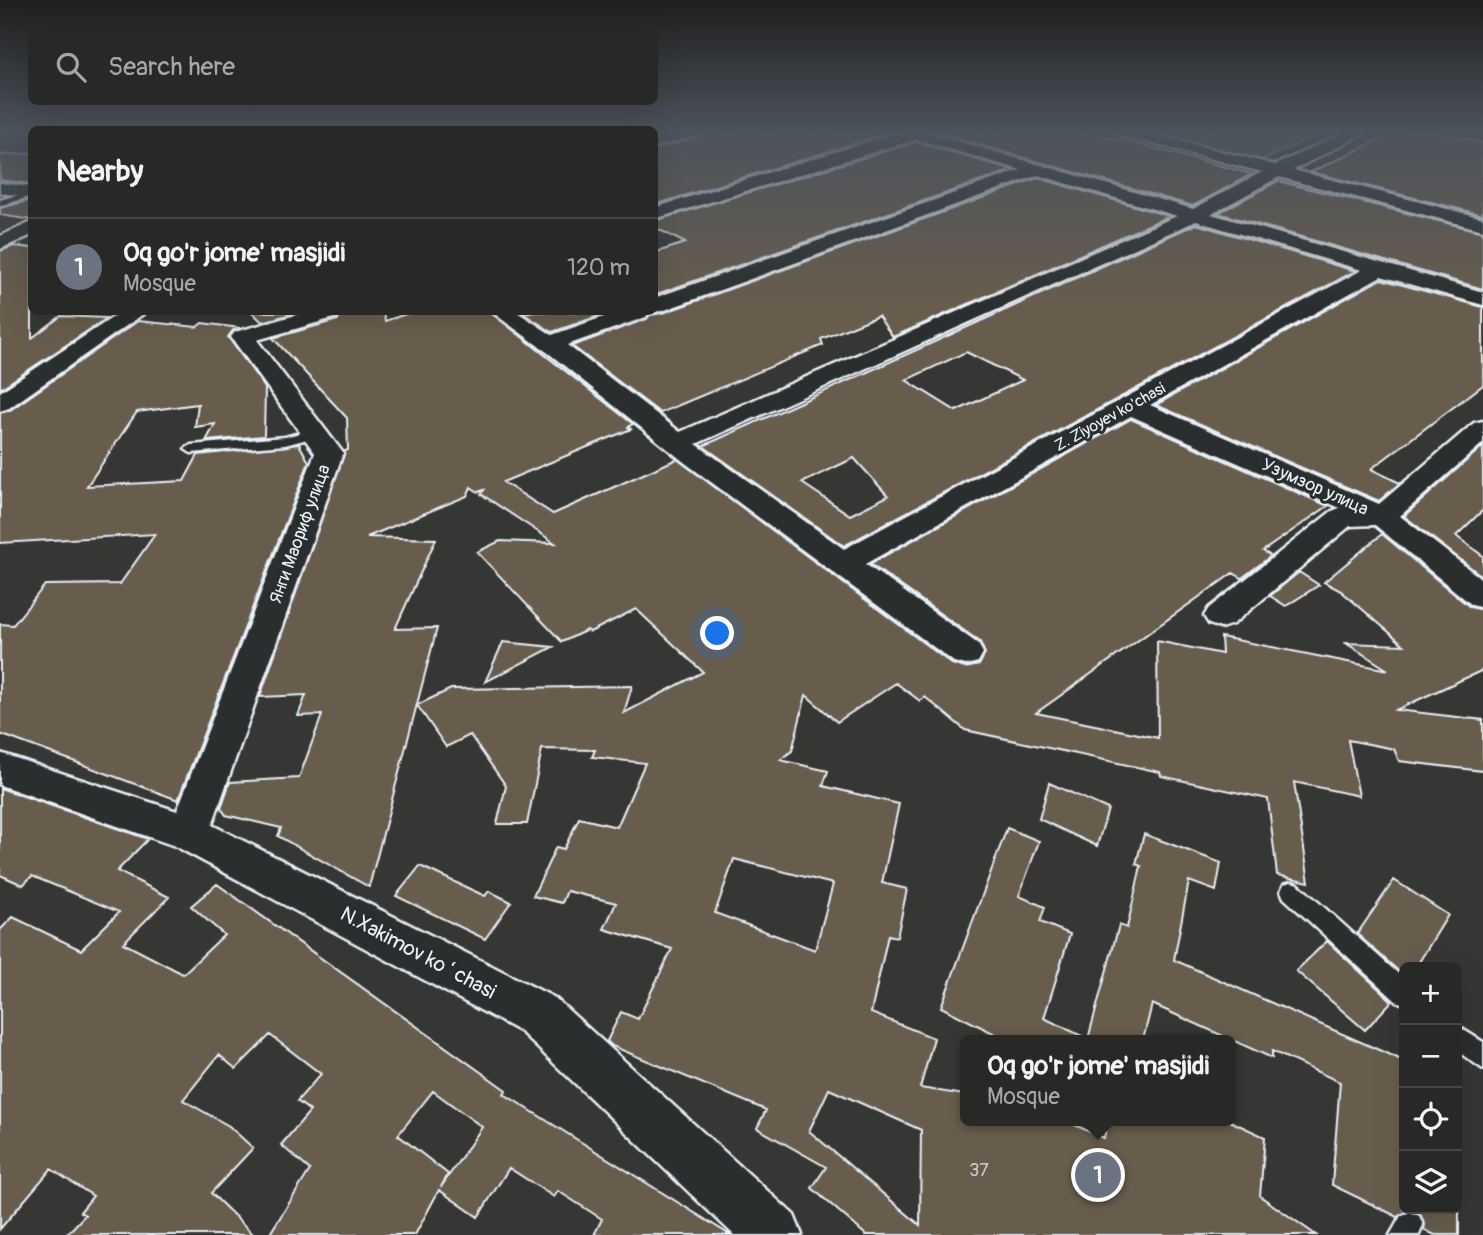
<!DOCTYPE html>
<meta charset="utf-8">
<style>
:root{--surface:#282927;--page:#343533;--text:#f1f3f6;--muted:#a5a6a7;--line:#444544;--accent:#bca0f2}
body{margin:0;font-family:Pangolin,sans-serif;background:var(--page);color:var(--text)}
.controls{position:absolute;right:21px;bottom:21px;display:grid;overflow:hidden;border-radius:10px;box-shadow:0 7px 28px #0002}
.controls button{width:63px;height:63px;display:grid;place-items:center;padding:0;border:0;border-bottom:2px solid var(--line);background:var(--surface);color:var(--text);font:35px sans-serif}
.you{position:absolute;left:718px;top:634px;width:24px;height:24px;margin:-18px;border:5px solid #fff;border-radius:50%;background:#1a73e8;box-shadow:0 0 0 10px #1a73e833}
.badge{display:grid;place-items:center;width:46px;height:46px;border-radius:50%;background:var(--accent);color:#fff;font-size:23px;font-weight:700}
.pin{position:absolute;translate:-50% -50%;border:4px solid #fff;box-shadow:0 2px 7px #0006}
.popup{position:absolute;left:960px;top:1035px;width:276px;height:91px;box-sizing:border-box;display:grid;place-content:center;border-radius:10px;background:var(--surface);filter:drop-shadow(0 2px 5px #0005);font-size:23px;white-space:nowrap;color:var(--muted)}
.popup b{font-size:26px;color:var(--text)}
.popup::after{content:'';position:absolute;left:50%;top:100%;margin-left:-14px;border:14px solid transparent;border-top-color:var(--surface)}
.list{margin:0;padding:0;list-style:none}
h2{display:flex;justify-content:space-between;align-items:center;height:91px;margin:0;padding:0 28px;font-size:30px}
h2 small{font-size:23px;font-weight:400;color:var(--muted)}
.list li{display:grid;grid-template-columns:46px 1fr auto;gap:21px;align-items:center;box-sizing:border-box;height:98px;padding:0 28px;border-top:2px solid var(--line)}
.list b{display:block;font-size:26px;white-space:nowrap}
.list p{margin:0;font-size:23px;white-space:nowrap;color:var(--muted)}
.list em{font-size:23px;font-style:normal;color:var(--muted)}
.icon{flex:none;width:38px;height:38px;fill:none;stroke:currentColor;stroke-width:2;stroke-linecap:round;stroke-linejoin:round}
.map{position:relative;flex:none;width:1483px;height:1235px;overflow:hidden}
.search{position:absolute;background:var(--surface);box-shadow:0 7px 28px #0002;left:28px;top:28px;width:630px;height:77px;display:flex;align-items:center;gap:18px;box-sizing:border-box;padding:0 24px;border-radius:10px;color:var(--muted);font-size:26px}
.panel{position:absolute;background:var(--surface);box-shadow:0 7px 28px #0002;left:28px;top:126px;width:630px;height:189px;border-radius:10px}
.map>svg:first-child{display:block}
</style>
<div class="map">
<svg width="1483" height="1235" viewBox="0 0 1483 1235">
<rect width="100%" height="100%" fill="#363734"/>
<filter id="ink" filterUnits="userSpaceOnUse"><feTurbulence type="fractalNoise" baseFrequency=".0143" numOctaves="2"/><feDisplacementMap in="SourceGraphic" scale="14" xChannelSelector="R" yChannelSelector="G"/><feConvolveMatrix kernelMatrix="1 2 1 2 8 2 1 2 1" color-interpolation-filters="sRGB"/></filter>
<g filter="url(#ink)">
<path fill="#5e684f" stroke="#a3aca4" stroke-width="2" d="M1142 132H1323L1258 162Z"/>
<path fill="#675d4e" stroke="#e8f1f8" stroke-width="2" fill-rule="evenodd" d="M702 132H891L654 205V149L697 138Z
M935 132H1091L1252 174 1193 206Z
M1395 132H1436L1483 143V215L1311 172Z
M916 142 1012 170 654 295V253L685 243 654 227V221Z
M32 153V184L0 180V155Z
M1038 178 1169 216 893 337 878 316 821 339 823 345 660 413 572 346 647 319 650 315 663 313Z
M1278 181 1483 232V289L1218 213Z
M32 200V220L0 215V208Z
M1196 224 1355 271 844 546 703 446ZM966 352 1023 380 956 411 906 380ZM854 458 888 496 850 515 802 483Z
M14 246 32 248V338L61 316 107 318 0 389V251Z
M1381 279 1483 307V385L1371 469 1400 483 1379 501 1156 405Z
M252 312H299L262 322Z
M343 312H383L385 321 412 312H490L633 424 628 427 631 429 503 482 553 514 677 459 952 664 965 668 979 665 985 654 980 642 870 564 1131 419 1328 506 1263 551 1271 556 1242 578 1233 573 1036 713 1158 738 1157 641 1222 654 1221 637 1388 670 1346 643 1404 645 1341 591 1324 582 1382 534 1470 607 1483 610V670L1396 710 1483 720V771L1399 761 1394 749 1348 740 1359 796 1294 782 1309 882 1277 875 1268 799 1161 776 1160 772 965 730 925 697 920 701 896 683 837 722 806 695 792 751 780 760 828 771 823 786 899 804 882 883 907 889 897 937 888 935 871 1013 934 1038 920 1088 965 1095V1121H1066L1104 1138 1107 1121H1230L1265 1137 1260 1196 1316 1235H866L812 1188 826 1167 757 1128 766 1110 612 1046 607 1041 621 1012 638 1019 672 949 604 929 616 903 567 891 562 903 533 896 556 847 564 849 579 818 617 827 645 763 592 757 595 750 542 749 527 824H497L506 786 470 735 446 747 417 705 451 689 632 686 624 713 703 672 636 609 590 632 587 630 562 642 477 552 500 541 555 543 481 494 484 490 478 492 471 487 467 496 367 537 436 539 395 629 437 628 369 887 278 836 281 828 226 815 221 808 230 782 299 778 322 715 298 716 306 695 260 697 345 451 348 450 347 418 273 338 338 320ZM734 859 833 884 815 950 715 913ZM829 1089 921 1130 920 1225 809 1131Z
M521 312H611L552 332Z
M138 321 197 327 202 323 240 328 233 330 228 337 265 388 264 436 206 441 215 424 195 427 198 404 137 412 87 486 184 481 198 455 299 444 309 462 178 800 0 734V624L13 625 45 585 120 584 155 534 0 543V413L10 410Z
M1483 446V510L1456 536 1483 556V577L1404 516Z
M1299 572 1319 585 1286 606 1270 596Z
M503 642 553 647 485 682Z
M1049 783 1108 809 1097 846 1039 819Z
M0 788 148 839 117 871 169 897 123 943 183 974 224 935 191 906 217 884 506 1090 504 1094 730 1235H594L602 1219 558 1191 554 1197 509 1168 478 1217 439 1190 415 1235H269L310 1170 281 1145 310 1111 297 1101 321 1074 270 1035 236 1069 219 1055 183 1100 229 1126 253 1148 211 1193 254 1235H66L85 1215 80 1212 93 1196 51 1169 0 1229V930L13 917 81 950 119 912 32 876 23 885 0 875ZM433 1091 482 1127 441 1187 448 1174 398 1135Z
M1007 828 1039 841 1019 896 1045 907 1040 922 1070 934 1044 1018 1088 1039 1119 925 1127 928 1141 866 1136 864 1144 834 1221 863 1216 891 1189 881 1174 960 1404 1061V1209H1459V1235H1435L1424 1230 1425 1224 1420 1214 1409 1210 1398 1217 1332 1185 1340 1082 1272 1051V1058L1152 1004 1143 1040H1007L941 1007Z
M420 866 485 896 489 891 511 902 485 939 396 896Z
M1394 880 1448 915 1416 967H1404V976L1357 934Z
M1327 941 1392 1001 1365 1030 1296 971Z"/>
<g fill="none" stroke-linecap="round" stroke-linejoin="round">
<defs>
<path id="lane" d="M32 191V196L0 206V200Z
M315 429 319 430V436L285 445 191 453 185 449 191 445 285 437Z
M1291 882 1298 884 1404 979V1004L1396 1001 1284 898 1281 891 1284 884Z
M1457 1026 1483 1042V1069L1457 1051Z
M1410 1212 1419 1216 1423 1225 1419 1235H1390L1401 1216Z"/>
<path id="street" d="M673 132H699L696 135 654 147V137Z
M900 132H925L1193 209 1262 172 1120 135 1117 132H1144L1275 165 1346 132H1367L1293 170 1483 218V230L1279 177 1211 214 1483 292V305L1381 276 1150 405 1379 504 1474 423 1483 421V443L1400 516 1483 580V608L1472 605 1375 525 1350 526 1233 624 1221 628 1209 624 1204 616 1209 608 1332 511 1340 508 1131 416 865 564 978 644 983 653 978 662 966 665 954 662 684 462 551 355 492 312H517L552 335 618 312H649L646 317 567 345 680 432 1177 216 1038 175 662 311 650 312H654V298L1021 170 916 139 654 219V208ZM1196 221 1362 270 844 549 696 444Z
M0 183 32 187V197L0 193Z
M32 222V235L0 249V236Z
M121 312H146L9 408 0 411V392Z
M307 312H340L337 317 257 340 343 453 212 825 555 998 794 1215 802 1235H734L521 1032 175 846 0 785V753L177 811 315 453 231 337 235 332Z"/>
</defs>
<use href="#lane" stroke="#e8f1f8" stroke-width="5"/>
<use href="#street" stroke="#e8f1f8" stroke-width="5"/>
<use href="#lane" fill="#2a2d2e" fill-rule="evenodd"/>
<use href="#street" fill="#2a2d2e" fill-rule="evenodd"/>
</g>
</g>
<linearGradient id="sky" x2="0" y2="1"><stop stop-color="#1e1e1d"/><stop offset="0.43" stop-color="#4c535c"/><stop offset="1" stop-color="#4c535c" stop-opacity="0"/></linearGradient>
<rect width="1483" height="305" fill="url(#sky)"/>
<g text-anchor="middle" dominant-baseline="central" stroke-width="6" stroke-linejoin="round" paint-order="stroke">
<g font-size="16" fill="#e8f1f8" stroke="#2a2d2e">
<text transform="translate(1110 417) rotate(-29)">Z. Ziyoyev ko'chasi</text>
</g>
<g font-size="18" fill="#e8f1f8" stroke="#2a2d2e">
<text transform="translate(1315 487) rotate(24)">Узумзор улица</text>
<text transform="translate(300 534) rotate(-70)">Янги Маориф улица</text>
</g>
<g font-size="18" fill="#c8ccce">
<text x="979" y="1170">37</text>
</g>
<g font-size="21" fill="#e8f1f8" stroke="#2a2d2e">
<text transform="translate(418 953) rotate(28)">N.Xakimov koʻchasi</text>
</g>
</g>
</svg>
<div class="controls">
<button>+</button>
<button>−</button>
<button><svg class="icon" aria-label="locate" viewBox="0 0 24 24"><circle cx="12" cy="12" r="6"/><path d="M12 2v4M12 18v4M2 12h4M18 12h4"/></svg></button>
<button><svg class="icon" aria-label="layers" viewBox="0 0 24 24"><path d="M12 4l9 5-9 5-9-5zM3 14l9 5 9-5"/></svg></button>
</div>
<div class="you"></div>
<div class="pin badge" style="left:1098px;top:1175px;background:#6b7280">1</div>
<div class="popup"><b>Oq go'r jome' masjidi</b>Mosque</div>
<div class="search"><svg class="icon" aria-label="search" viewBox="0 0 24 24"><circle cx="10" cy="10" r="6"/><path d="M15 15l6 6"/></svg>Search here</div>
<section class="panel">
<h2>Nearby<small></small></h2>
<ul class="list">
<li><span class="badge" style="background:#6b7280">1</span><div><b>Oq go'r jome' masjidi</b><p>Mosque</p></div><em>120 m</em></li>
</ul>
</section>
</div>
